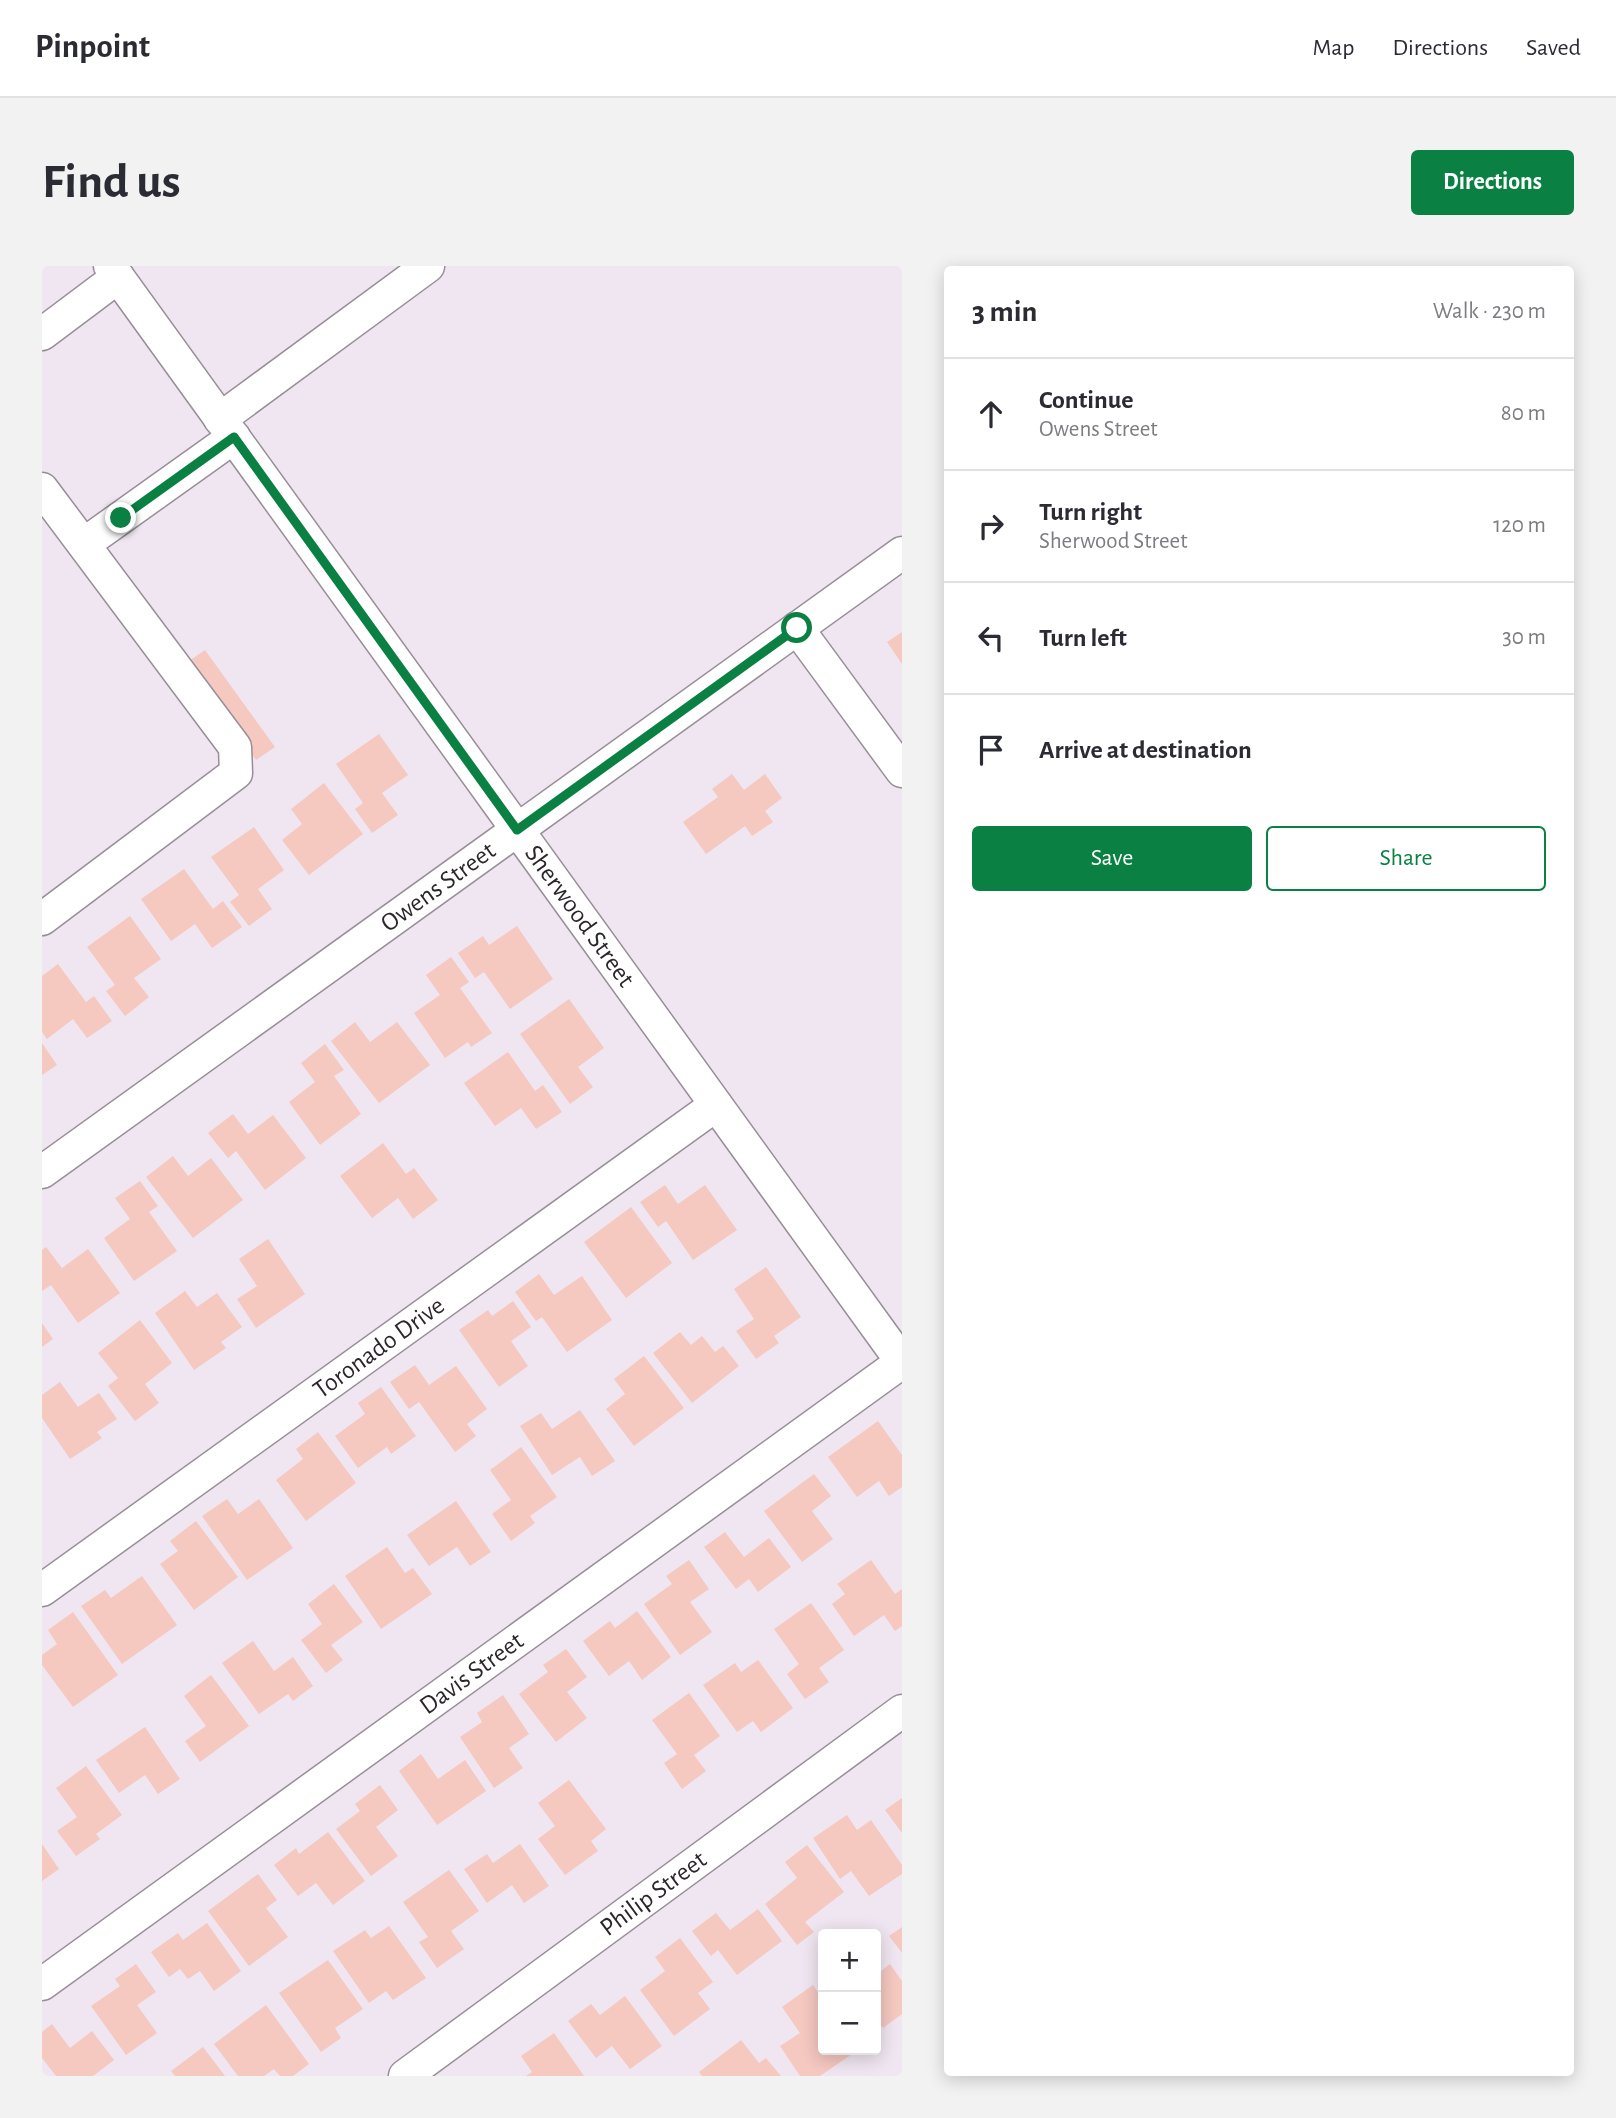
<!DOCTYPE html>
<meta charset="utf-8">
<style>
:root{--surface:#fff;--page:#f2f2f3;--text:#2b2b33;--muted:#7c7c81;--line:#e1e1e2;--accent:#0b8043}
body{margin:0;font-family:"Alegreya Sans",sans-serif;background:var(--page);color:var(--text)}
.controls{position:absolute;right:21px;bottom:21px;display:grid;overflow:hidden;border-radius:7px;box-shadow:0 4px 18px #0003}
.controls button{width:63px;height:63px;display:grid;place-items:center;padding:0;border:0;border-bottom:2px solid var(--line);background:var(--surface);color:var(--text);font:35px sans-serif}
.stop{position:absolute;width:21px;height:21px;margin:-16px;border:5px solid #0b8043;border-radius:50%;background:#fff}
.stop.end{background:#0b8043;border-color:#fff;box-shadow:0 2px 7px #0008}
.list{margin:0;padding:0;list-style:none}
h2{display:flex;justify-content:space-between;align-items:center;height:91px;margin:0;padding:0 28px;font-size:30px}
h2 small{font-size:23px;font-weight:400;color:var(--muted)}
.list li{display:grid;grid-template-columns:46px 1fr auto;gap:21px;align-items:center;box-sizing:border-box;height:112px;padding:0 28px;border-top:2px solid var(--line)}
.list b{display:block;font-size:26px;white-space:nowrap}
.list p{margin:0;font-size:23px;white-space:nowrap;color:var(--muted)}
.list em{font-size:23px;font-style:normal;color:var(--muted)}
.actions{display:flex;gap:14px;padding:21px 28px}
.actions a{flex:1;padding:16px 0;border:2px solid var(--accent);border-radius:7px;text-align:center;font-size:24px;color:var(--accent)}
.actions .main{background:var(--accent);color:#fff}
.icon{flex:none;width:38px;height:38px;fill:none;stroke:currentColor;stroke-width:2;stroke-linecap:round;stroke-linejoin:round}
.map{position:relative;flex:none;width:860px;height:1810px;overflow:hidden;border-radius:7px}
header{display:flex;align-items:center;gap:42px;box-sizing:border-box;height:98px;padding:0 35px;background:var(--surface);border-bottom:2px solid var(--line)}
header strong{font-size:33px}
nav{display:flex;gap:38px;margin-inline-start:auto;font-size:24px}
.intro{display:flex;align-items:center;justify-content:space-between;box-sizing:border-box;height:168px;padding:0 42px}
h1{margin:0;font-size:49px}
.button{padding:18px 32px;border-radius:7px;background:var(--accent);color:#fff;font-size:24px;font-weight:700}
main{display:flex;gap:42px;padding:0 42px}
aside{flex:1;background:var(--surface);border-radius:7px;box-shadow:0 4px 18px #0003}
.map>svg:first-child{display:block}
</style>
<header>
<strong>Pinpoint</strong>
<nav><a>Map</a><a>Directions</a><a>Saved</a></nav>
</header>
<div class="intro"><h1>Find us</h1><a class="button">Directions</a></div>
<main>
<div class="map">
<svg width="860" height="1810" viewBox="0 0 860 1810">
<rect width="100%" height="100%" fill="#f0e6f1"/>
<path fill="#f5c8c0" d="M860 366V398L845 376Z
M163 384 233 481 214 494 144 397Z
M337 468 366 509 340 527 356 549 330 567 313 543 321 537 294 498Z
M690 508 702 524 723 508 740 532 723 545 731 556 710 570 703 560 664 588 641 556 676 531 670 523Z
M282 517 321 568 267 609 240 574 260 558 249 543Z
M212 561 242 604 216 623 230 643 207 660 188 636 197 629 169 591Z
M142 603 171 643 181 635 200 661 170 682 153 658 129 675 99 633Z
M88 650 119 693 92 712 107 731 83 750 64 725 73 719 45 681Z
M475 660 511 713 468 743 442 706 433 712 416 687 441 670 447 679Z
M409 691 427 716 418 722 450 767 429 781 426 776 403 792 372 747 398 729 384 709Z
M16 698 44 736 52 730 70 755 45 772 31 753 5 773 0 766V710Z
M527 733 562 782 536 801 551 821 528 838 478 768Z
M313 756 328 776 355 756 388 799 337 837 289 775Z
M0 777 15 799 0 809Z
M283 778 302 804 292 810 319 848 278 879 247 836 273 816 259 797Z
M466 786 493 825 501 819 520 846 494 863 479 842 453 860 422 817Z
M191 848 206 868 231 849 264 892 223 924 194 885 186 892 166 867Z
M341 877 364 908 372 902 396 934 371 953 356 932 330 952 298 910Z
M131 890 146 910 169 892 201 934 151 972 104 911Z
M98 915 116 940 107 946 135 985 92 1015 62 972 88 953 73 932Z
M623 919 636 938 663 919 695 964 651 994 624 955 616 961 598 936Z
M589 941 630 997 584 1032 542 976Z
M226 973 263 1028 214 1062 195 1033 215 1020 197 993Z
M4 981 20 1002 46 983 78 1027 36 1057 9 1019 0 1025V984Z
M724 1001 759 1051 732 1070 737 1077 714 1093 694 1065 712 1053 692 1023Z
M497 1008 512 1029 540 1010 570 1054 525 1086 500 1051 494 1055 473 1026Z
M143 1025 155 1041 175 1027 200 1061 179 1076 184 1082 152 1104 113 1047Z
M471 1035 489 1061 469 1075 486 1100 457 1121 417 1064 446 1044 450 1050Z
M98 1054 130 1097 103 1118 117 1137 93 1155 66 1120 76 1112 56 1087Z
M0 1057 11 1073 0 1081Z
M638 1066 649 1079 660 1070 673 1086 681 1080 697 1100 650 1137 611 1087Z
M602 1090 642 1142 592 1180 564 1143 583 1128 572 1113Z
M373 1099 387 1119 414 1100 445 1143 425 1158 434 1170 413 1186 377 1136 367 1143 348 1116Z
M18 1116 36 1141 57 1127 75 1153 55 1166 60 1172 28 1193 0 1152V1129Z
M339 1121 374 1170 349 1188 345 1181 316 1202 293 1170 323 1148 316 1137Z
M538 1144 573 1195 550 1210 538 1191 510 1209 478 1160 499 1147 510 1163Z
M836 1155 860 1189V1221L847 1230 837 1215 815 1231 786 1191Z
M276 1166 314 1217 264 1255 234 1214 261 1193 254 1183Z
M479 1181 515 1231 488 1250 493 1257 469 1275 450 1248 469 1234 448 1204Z
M772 1208 789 1230 770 1245 791 1273 760 1296 722 1245Z
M185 1233 196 1248 217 1233 251 1282 205 1314 160 1250Z
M414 1235 449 1286 428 1300 415 1281 387 1300 365 1269Z
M154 1255 196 1311 152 1344 118 1298 136 1285 128 1275Z
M683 1266 702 1291 727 1272 749 1301 716 1326 707 1313 694 1323 662 1281Z
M345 1281 363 1307 371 1302 390 1328 339 1363 303 1310Z
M647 1294 667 1323 648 1336 670 1366 638 1389 602 1338 630 1318 624 1310Z
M829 1294 853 1328 860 1323V1360L853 1365 842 1349 812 1370 790 1338 803 1328 795 1318Z
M100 1310 135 1359 80 1398 39 1340 63 1324 69 1332Z
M292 1318 321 1356 289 1379 301 1394 284 1407 259 1374 280 1358 266 1338Z
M769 1337 802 1384 777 1402 787 1416 763 1433 745 1408 757 1398 732 1363Z
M595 1345 629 1391 600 1414 587 1395 567 1410 541 1375 568 1355 573 1362Z
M31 1346 76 1409 31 1441 0 1399V1389L15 1378 6 1364Z
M211 1375 232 1405 251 1391 271 1420 251 1435 246 1428 217 1448 180 1397Z
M524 1383 545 1411 525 1426 545 1452 514 1476 477 1428 506 1406 501 1399Z
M716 1394 751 1442 719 1466 711 1455 695 1466 661 1419 693 1397 699 1406Z
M169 1409 207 1460 158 1496 143 1475 164 1460 142 1430Z
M647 1427 678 1470 652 1489 664 1505 640 1523 622 1497 635 1488 610 1454Z
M461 1429 487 1468 467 1482 481 1502 452 1522 418 1471 440 1456 435 1447Z
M103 1461 138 1513 116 1528 103 1509 77 1527 54 1494Z
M379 1488 396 1513 423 1494 444 1525 395 1559 357 1505Z
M44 1500 80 1549 54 1568 58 1573 34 1590 15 1565 35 1551 14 1522Z
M527 1514 564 1563 549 1575 556 1585 523 1609 496 1573 513 1560 496 1537Z
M338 1519 356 1544 334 1561 356 1590 329 1610 294 1563 318 1545 313 1538Z
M860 1532V1567L843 1544Z
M805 1549 815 1564 829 1554 860 1599V1608L827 1630 809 1605 798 1613 771 1572Z
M286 1566 323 1615 291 1639 274 1617 256 1630 232 1599 254 1582 257 1588Z
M0 1578 17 1603 0 1615Z
M478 1578 507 1620 482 1637 470 1619 445 1637 422 1603 445 1588 451 1597Z
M765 1579 802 1626 763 1656 772 1666 755 1679 723 1638 755 1612 743 1596Z
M407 1604 437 1645 409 1665 422 1683 395 1702 377 1676 386 1671 361 1636Z
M216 1608 235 1634 224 1642 246 1671 207 1700 166 1645Z
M716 1643 740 1675 695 1709 676 1684 669 1690 650 1665 674 1647 688 1664Z
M165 1657 199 1705 172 1725 158 1705 146 1713 138 1703 127 1711 109 1686 136 1667 141 1674Z
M347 1660 384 1712 351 1734 344 1725 327 1737 291 1685 323 1664 329 1672Z
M860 1661V1687L847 1670Z
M638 1672 671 1716 656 1727 668 1743 632 1770 598 1724 623 1705 613 1691Z
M286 1694 321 1743 293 1762 299 1772 279 1786 237 1727Z
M94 1698 114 1726 95 1739 115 1767 84 1789 49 1740 78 1720 73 1713Z
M848 1698 860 1715V1748L841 1762 834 1751V1709Z
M771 1719 781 1734V1784H816L778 1810H758L738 1780 758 1767 740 1741Z
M583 1730 620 1780 588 1803 570 1780 554 1792 526 1755 549 1738 558 1749Z
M224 1739 267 1798 251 1810H238L232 1803 222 1810H196L172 1778Z
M10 1758 28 1782 50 1765 72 1794 51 1810H14L0 1792V1766Z
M512 1767 542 1810H484L490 1806 479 1790Z
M699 1774 717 1797 724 1792 739 1810H660L657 1806Z
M161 1781 183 1810H133L129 1805Z"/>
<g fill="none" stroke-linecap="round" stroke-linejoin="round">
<defs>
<g id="minor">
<path id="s1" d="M68 0 860 1096"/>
<path d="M0 68 76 11"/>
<path d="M178 153 386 0"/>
<path d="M0 223 193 481 194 507 0 653"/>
<path d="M42 278 192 171"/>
<path d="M755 362 860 505"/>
<path id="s2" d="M0 906 860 287"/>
<path id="s3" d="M0 1324 674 839"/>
<path id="s4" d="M0 1718 860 1096"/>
<path id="s5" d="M363 1810 860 1445"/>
</g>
</defs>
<use href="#minor" stroke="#988e98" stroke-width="35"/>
<use href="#minor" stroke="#fff" stroke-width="32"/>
</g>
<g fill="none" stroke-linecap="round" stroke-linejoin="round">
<path stroke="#0b8043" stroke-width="9" d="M79 252 192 171 475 564 755 362"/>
</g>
<g text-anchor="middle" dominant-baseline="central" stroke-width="5" stroke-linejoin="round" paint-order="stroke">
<g font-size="26" fill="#2a262a" stroke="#fff">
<text stroke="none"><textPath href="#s2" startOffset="488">Owens Street</textPath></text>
<text stroke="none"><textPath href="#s1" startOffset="802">Sherwood Street</textPath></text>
<text stroke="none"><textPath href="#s3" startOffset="415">Toronado Drive</textPath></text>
<text stroke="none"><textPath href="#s4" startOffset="530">Davis Street</textPath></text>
<text stroke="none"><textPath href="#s5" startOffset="308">Philip Street</textPath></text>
</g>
</g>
</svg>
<div class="controls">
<button>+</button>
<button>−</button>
</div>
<div class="stop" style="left:755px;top:362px"></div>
<div class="stop end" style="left:79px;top:252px"></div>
</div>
<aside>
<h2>3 min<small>Walk · 230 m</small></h2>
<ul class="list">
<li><svg class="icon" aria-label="ahead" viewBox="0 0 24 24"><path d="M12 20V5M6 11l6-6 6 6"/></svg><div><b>Continue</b><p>Owens Street</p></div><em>80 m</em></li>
<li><svg class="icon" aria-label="right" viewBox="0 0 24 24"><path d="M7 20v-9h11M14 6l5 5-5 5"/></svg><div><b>Turn right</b><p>Sherwood Street</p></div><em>120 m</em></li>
<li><svg class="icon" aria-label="left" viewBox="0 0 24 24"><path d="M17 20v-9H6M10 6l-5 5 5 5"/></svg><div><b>Turn left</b></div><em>30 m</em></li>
<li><svg class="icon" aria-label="arrive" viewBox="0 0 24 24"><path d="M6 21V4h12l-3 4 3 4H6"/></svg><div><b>Arrive at destination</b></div></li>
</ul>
<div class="actions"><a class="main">Save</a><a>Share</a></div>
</aside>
</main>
